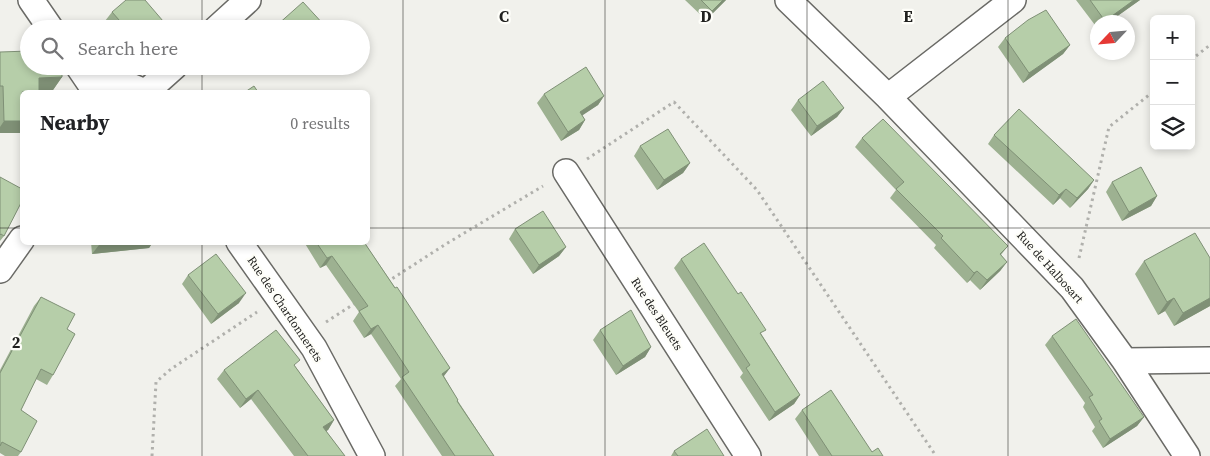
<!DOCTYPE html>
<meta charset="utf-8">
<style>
:root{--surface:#fff;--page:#f6f6f6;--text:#202124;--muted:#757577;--line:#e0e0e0}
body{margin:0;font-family:"Source Serif 4",serif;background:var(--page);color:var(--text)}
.controls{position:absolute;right:15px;top:15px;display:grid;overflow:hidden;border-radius:8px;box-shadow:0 2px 8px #0003}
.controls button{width:45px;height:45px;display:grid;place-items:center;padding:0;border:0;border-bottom:1px solid var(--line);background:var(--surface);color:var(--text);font:25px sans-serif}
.compass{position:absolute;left:1090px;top:15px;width:45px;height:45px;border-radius:50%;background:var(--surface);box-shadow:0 2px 8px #0003;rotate:244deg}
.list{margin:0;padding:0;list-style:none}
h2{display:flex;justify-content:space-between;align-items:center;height:65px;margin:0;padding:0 20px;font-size:21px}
h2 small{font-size:16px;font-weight:400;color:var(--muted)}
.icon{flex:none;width:28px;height:28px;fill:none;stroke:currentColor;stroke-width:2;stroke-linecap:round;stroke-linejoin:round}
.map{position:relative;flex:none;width:1210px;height:456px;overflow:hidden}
.search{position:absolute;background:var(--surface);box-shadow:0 2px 8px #0003;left:20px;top:20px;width:350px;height:55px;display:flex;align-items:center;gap:12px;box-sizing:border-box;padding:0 18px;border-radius:28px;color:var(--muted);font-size:19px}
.panel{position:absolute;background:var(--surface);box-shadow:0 2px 8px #0003;left:20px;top:90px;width:350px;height:155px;border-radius:8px}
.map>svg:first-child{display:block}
</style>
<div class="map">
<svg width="1210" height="456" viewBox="0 0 1210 456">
<rect width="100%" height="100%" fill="#f1f1ec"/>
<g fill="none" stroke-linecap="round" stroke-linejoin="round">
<defs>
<path id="minor" d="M31 0 51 29
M788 0 888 97 1072 288 1125 361 1187 456
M216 29 248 0
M78 66 95 91
M94 92C113 79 125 82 144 92
M146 92 175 66
M888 97 1013 0
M566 172 748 456
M239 242 314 348 372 456
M0 270 22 239
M1125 361 1210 360"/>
</defs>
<use href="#minor" stroke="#6a6a66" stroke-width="28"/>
<path stroke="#b0b0ac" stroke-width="3" stroke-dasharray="2.5 4" stroke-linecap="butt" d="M1191 60 1210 45
M587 159 674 102 757 190 936 456
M1079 258 1109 127 1154 91
M387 282 446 244 543 186
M326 322 357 302
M152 456 156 382 171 369 257 312"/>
<use href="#minor" stroke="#fff" stroke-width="25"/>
</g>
<path fill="#9db191" d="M685 0H726L706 20Z
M1076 0H1140L1109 22H1098V29Z
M112 12 163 21 158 29H112L105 21Z
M1005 38 1070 45 1063 54 1023 83 998 47Z
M0 52 62 77 53 90H39L22 92V133H0Z
M279 66H285L282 70Z
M544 94 604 96 598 105 582 115 585 120 579 130 561 141 537 103Z
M798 100 844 108 837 117 811 136 791 110Z
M994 135 1094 180 1088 189 1070 208 1060 198 1053 205 988 144Z
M862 138 1008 246 1001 255 1007 262 1000 271 980 290 970 280 967 283 934 248 936 245 890 198 896 190 855 147Z
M640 146 690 163 683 173 657 190 634 156Z
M0 177 4 236 0 241Z
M1112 182 1157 196 1151 206 1122 221 1106 192Z
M515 229 566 247 559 256 533 274 509 239Z
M91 242H153L149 248 92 254Z
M304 242H364L450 368 444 376 458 401 494 456H442L395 386 401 379 371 334 364 338 353 321 359 312 326 265 320 268Z
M1210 258V306L1174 326 1165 311 1158 315 1135 274 1144 261Z
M681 259 738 294 762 335 800 395 794 404 769 421 740 377 743 373 674 268Z
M188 275 239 303 211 324 182 284Z
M41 297 67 329 53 375 47 385 36 379 21 410V452L18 456H5L0 453V370L34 306Z
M600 330 651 347 645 357 616 375 593 340Z
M1052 336 1144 417 1137 426 1103 448 1092 431 1095 427 1083 407 1085 403 1045 345Z
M295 366 334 420 328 430 326 431 345 456H294L251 399 240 408 217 379 224 370Z
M802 410 872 452 883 456H819L795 419Z
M674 451 724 456H671Z"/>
<path fill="#7f9076" d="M723 0H726L706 20 712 11Z
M1134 0H1140L1109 22H1104L1105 21Z
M163 21 158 29H154Z
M1070 45 1063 54 1023 83 1029 73Z
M62 77 53 90H30L39 78Z
M604 96 598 105 574 121 580 112Z
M844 108 837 117 811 136 817 126Z
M585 120 579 130 561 141 568 132Z
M4 121H22V133H0V127Z
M690 163 683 173 657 190 664 180Z
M1094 180 1088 189 1070 208 1077 198Z
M1066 189 1060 198 1053 205 1059 195Z
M1157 196 1151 206 1122 221 1129 212Z
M120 242H153L149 248 92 254 99 245Z
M566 247 559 256 533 274 539 265Z
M332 256 326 265 320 268 327 258Z
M1007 262 1000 271 980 290 987 280Z
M977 271 970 280 967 283 974 273Z
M246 293 239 303 211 324 218 314Z
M1174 298 1165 311 1158 315 1167 302Z
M1210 298V306L1174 326 1183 313Z
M378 325 371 334 364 338 371 329Z
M651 347 645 357 616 375 623 366Z
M450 368 443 377 442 374Z
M258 390 251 399 240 408 246 399Z
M800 395 794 404 769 421 775 412Z
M1144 417 1137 426 1103 448 1110 439Z
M334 420 328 430 317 437 323 427Z"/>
<path fill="#b6cea9" stroke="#7f9076" d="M126 0H145L163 21 154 29H127L112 12Z
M701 0H723L712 11Z
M1090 0H1134L1105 21Z
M303 2 325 26 323 29H278L276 26Z
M1046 10 1070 45 1029 73 1005 38 1028 20Z
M29 51V66H62V77L39 78V92H22V121H4L3 86H0V52Z
M586 67 604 96 580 112 585 120 568 132 544 94Z
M823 81 844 108 817 126 798 100Z
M254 86 258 92H245Z
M1019 109 1094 180 1077 198 1066 189 1059 195 994 135Z
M883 119 1008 246 1000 254 1007 262 987 280 977 271 974 273 941 238 943 236 896 189 904 182 862 138Z
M668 129 690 163 664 180 640 146Z
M1141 167 1157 196 1129 212 1112 182Z
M0 177 22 189V201L4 236 1 234 0 235Z
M543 211 566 247 539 265 515 229Z
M1195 233 1210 258V298L1183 313 1174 298 1167 302 1144 261Z
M99 242H120L99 245Z
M316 242H364L395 288 397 287 450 368 442 374 458 400 457 401 494 456H455L402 377 409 372 378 325 371 329 359 311 368 306 332 256 327 258Z
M704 243 738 294 741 292 766 330 760 333 800 395 775 412 746 368 750 365 681 259Z
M216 254 246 293 218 314 188 275Z
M41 297 75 314 67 329 75 334 53 375 41 369 21 410 37 421 21 452 2 442 0 446V373Z
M631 310 651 347 623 366 600 330Z
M1076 319 1144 417 1110 439 1099 421 1102 419 1089 397 1093 395 1052 336Z
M276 330 300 360 294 365 334 420 323 427 345 456H308L258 390 246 399 224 370Z
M831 390 872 452 878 448 883 456H832L802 410Z
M707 429 724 456H678L674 451Z"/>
<path fill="none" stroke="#21211f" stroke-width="1" stroke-opacity="0.55" d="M202 0V29M403 0V456M605 0V456M807 0V456M1008 0V456M202 66V92M0 228H22M368 228H1210M202 242V456"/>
<g text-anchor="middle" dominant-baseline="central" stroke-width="4.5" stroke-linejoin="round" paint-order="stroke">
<g font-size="12" fill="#21211f" stroke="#fefef9">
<text transform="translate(1050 267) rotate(48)">Rue de Halbosart</text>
<text transform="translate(285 309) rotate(56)">Rue des Chardonnerets</text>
<text transform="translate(657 314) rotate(57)">Rue des Bleuets</text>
</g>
</g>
<g font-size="16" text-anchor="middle" font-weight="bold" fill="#21211f" stroke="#fefef9" stroke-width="4.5" stroke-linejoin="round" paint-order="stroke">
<text x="504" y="22">C</text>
<text x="706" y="22">D</text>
<text x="908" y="22">E</text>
<text x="16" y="348">2</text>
</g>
</svg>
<div class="controls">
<button>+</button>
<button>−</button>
<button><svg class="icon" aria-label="layers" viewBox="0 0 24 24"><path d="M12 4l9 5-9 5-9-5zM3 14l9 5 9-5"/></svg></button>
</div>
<svg class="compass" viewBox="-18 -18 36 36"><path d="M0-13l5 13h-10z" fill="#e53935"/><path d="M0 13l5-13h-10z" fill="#757577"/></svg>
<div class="search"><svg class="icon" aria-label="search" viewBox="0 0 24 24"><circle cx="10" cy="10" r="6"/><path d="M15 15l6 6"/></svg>Search here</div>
<section class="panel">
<h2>Nearby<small>0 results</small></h2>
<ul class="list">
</ul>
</section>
</div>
